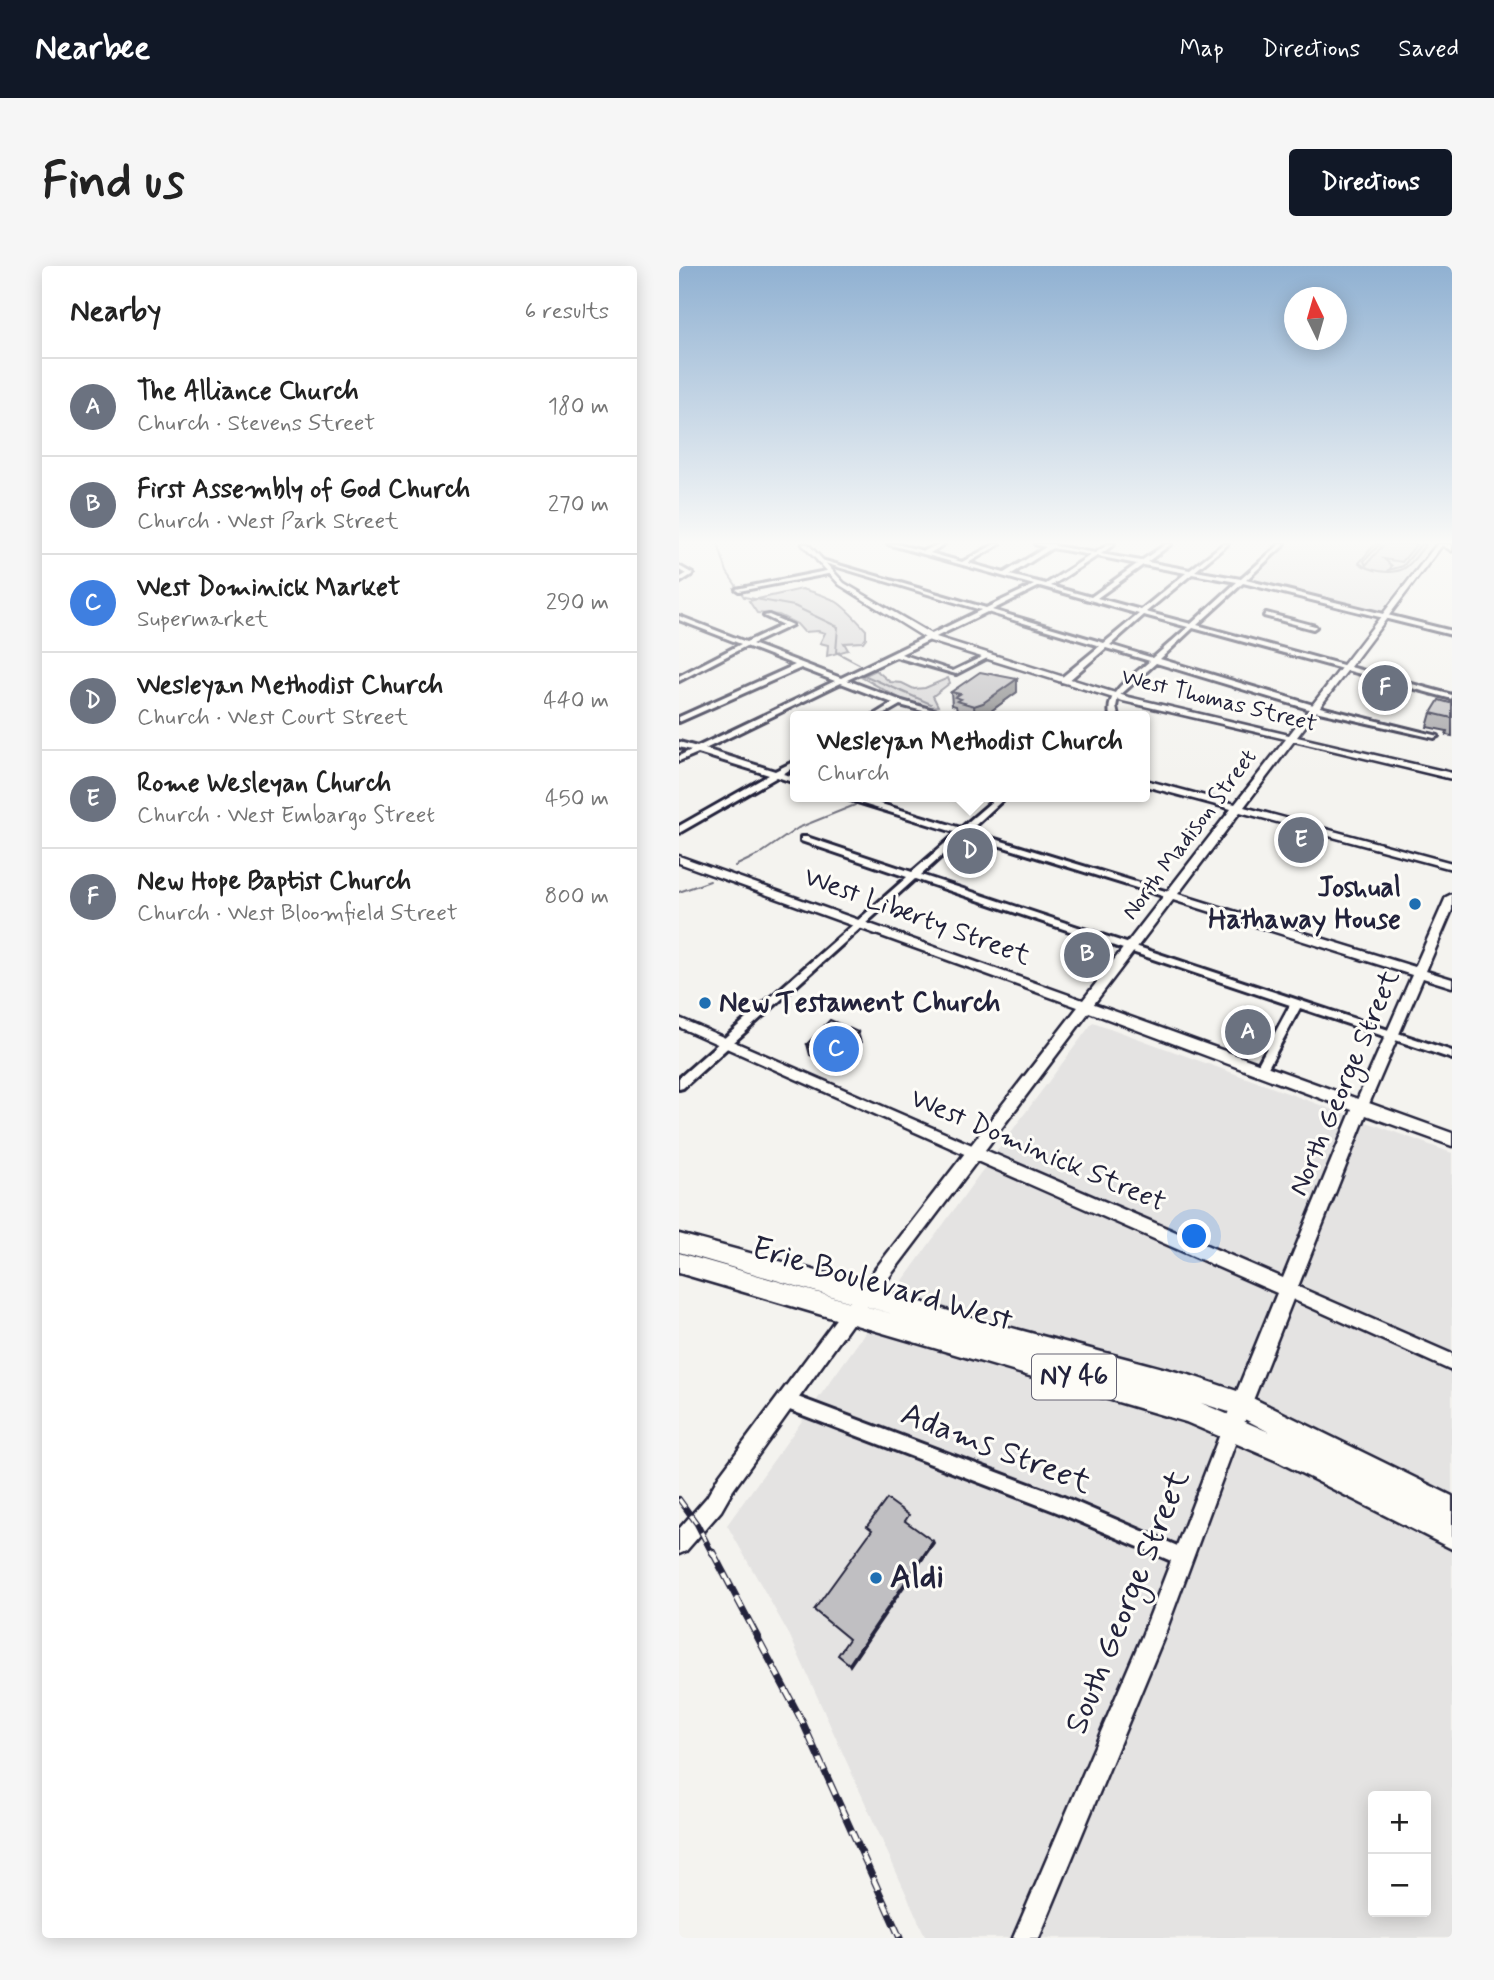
<!DOCTYPE html>
<meta charset="utf-8">
<style>
:root{--surface:#fff;--page:#f6f6f6;--text:#222;--muted:#767676;--line:#e0e0e0;--accent:#111827}
body{margin:0;font-family:Mynerve,sans-serif;background:var(--page);color:var(--text)}
.controls{position:absolute;right:21px;bottom:21px;display:grid;overflow:hidden;border-radius:7px;box-shadow:0 4px 18px #0003}
.controls button{width:63px;height:63px;display:grid;place-items:center;padding:0;border:0;border-bottom:2px solid var(--line);background:var(--surface);color:var(--text);font:35px sans-serif}
.compass{position:absolute;left:605px;top:21px;width:63px;height:63px;border-radius:50%;background:var(--surface);box-shadow:0 4px 18px #0003;rotate:355deg}
.you{position:absolute;left:516px;top:971px;width:24px;height:24px;margin:-18px;border:5px solid #fff;border-radius:50%;background:#1a73e8;box-shadow:0 0 0 10px #1a73e833}
.badge{display:grid;place-items:center;width:46px;height:46px;border-radius:50%;background:var(--accent);color:#fff;font-size:23px;font-weight:700}
.pin{position:absolute;translate:-50% -50%;border:4px solid #fff;box-shadow:0 2px 7px #0006}
.popup{position:absolute;left:111px;top:445px;width:360px;height:91px;box-sizing:border-box;display:grid;place-content:center;border-radius:7px;background:var(--surface);filter:drop-shadow(0 2px 5px #0005);font-size:23px;white-space:nowrap;color:var(--muted)}
.popup b{font-size:26px;color:var(--text)}
.popup::after{content:'';position:absolute;left:50%;top:100%;margin-left:-14px;border:14px solid transparent;border-top-color:var(--surface)}
.list{margin:0;padding:0;list-style:none}
h2{display:flex;justify-content:space-between;align-items:center;height:91px;margin:0;padding:0 28px;font-size:30px}
h2 small{font-size:23px;font-weight:400;color:var(--muted)}
.list li{display:grid;grid-template-columns:46px 1fr auto;gap:21px;align-items:center;box-sizing:border-box;height:98px;padding:0 28px;border-top:2px solid var(--line)}
.list b{display:block;font-size:26px;white-space:nowrap}
.list p{margin:0;font-size:23px;white-space:nowrap;color:var(--muted)}
.list em{font-size:23px;font-style:normal;color:var(--muted)}
.map{position:relative;flex:none;width:773px;height:1672px;overflow:hidden;border-radius:7px}
header{display:flex;align-items:center;gap:42px;box-sizing:border-box;height:98px;padding:0 35px;background:var(--accent);color:#fff}
header strong{font-size:33px}
nav{display:flex;gap:38px;margin-inline-start:auto;font-size:24px}
.intro{display:flex;align-items:center;justify-content:space-between;box-sizing:border-box;height:168px;padding:0 42px}
h1{margin:0;font-size:49px}
.button{padding:18px 32px;border-radius:7px;background:var(--accent);color:#fff;font-size:24px;font-weight:700}
main{display:flex;gap:42px;padding:0 42px}
aside{flex:1;background:var(--surface);border-radius:7px;box-shadow:0 4px 18px #0003}
.map>svg:first-child{display:block}
</style>
<header>
<strong>Nearbee</strong>
<nav><a>Map</a><a>Directions</a><a>Saved</a></nav>
</header>
<div class="intro"><h1>Find us</h1><a class="button">Directions</a></div>
<main>
<aside>
<h2>Nearby<small>6 results</small></h2>
<ul class="list">
<li><span class="badge" style="background:#6b7280">A</span><div><b>The Alliance Church</b><p>Church · Stevens Street</p></div><em>180 m</em></li>
<li><span class="badge" style="background:#6b7280">B</span><div><b>First Assembly of God Church</b><p>Church · West Park Street</p></div><em>270 m</em></li>
<li><span class="badge" style="background:#3f7fe0">C</span><div><b>West Dominick Market</b><p>Supermarket</p></div><em>290 m</em></li>
<li><span class="badge" style="background:#6b7280">D</span><div><b>Wesleyan Methodist Church</b><p>Church · West Court Street</p></div><em>440 m</em></li>
<li><span class="badge" style="background:#6b7280">E</span><div><b>Rome Wesleyan Church</b><p>Church · West Embargo Street</p></div><em>450 m</em></li>
<li><span class="badge" style="background:#6b7280">F</span><div><b>New Hope Baptist Church</b><p>Church · West Bloomfield Street</p></div><em>800 m</em></li>
</ul>
</aside>
<div class="map">
<svg width="773" height="1672" viewBox="0 0 773 1672">
<rect width="100%" height="100%" fill="#f4f3ef"/>
<filter id="ink" filterUnits="userSpaceOnUse"><feTurbulence type="fractalNoise" baseFrequency=".0143" numOctaves="2"/><feDisplacementMap in="SourceGraphic" scale="14" xChannelSelector="R" yChannelSelector="G"/><feConvolveMatrix kernelMatrix="1 2 1 2 8 2 1 2 1" color-interpolation-filters="sRGB"/></filter>
<g filter="url(#ink)">
<path fill="#e4e3e2" fill-rule="evenodd" d="M609 278H754L701 346 569 314Z
M414 756 773 887V1672H247L111 1370 48 1259 297 913ZM694 1530H747V1646H694Z"/>
<path fill="#d5d4d5" stroke="#7c7b88" stroke-width="2" d="M696 278H701L685 295 687 299 705 278H738L723 296 705 293 713 300 710 304 724 300 742 278H747C741 285 733 299 724 303 712 309 691 305 680 297Z
M123 323C159 332 163 338 187 364V372L184 376 165 377 169 384 148 390 149 379 141 377 146 367 139 365 125 366 118 358 100 349 78 347 70 335Z
M197 404 211 416 223 417 235 423 246 422 269 412 271 417 254 430 259 440C235 446 204 422 182 411Z"/>
<g fill="none" stroke-linecap="round" stroke-linejoin="round">
<path stroke="#757582" stroke-width="2" d="M39 278 48 306 65 331 115 340 159 361 157 386 180 398
M187 410 252 438
M56 600 81 588 119 562 176 539
M0 626 31 615"/>
<defs>
<path id="minor" d="M209 278H217L245 285 260 278H265L251 287 283 296 316 278H321L289 297 325 307 367 281 356 278H375L376 280 416 287 430 278H435L422 288 462 295 487 278H492L468 296 511 304 544 278H549L516 305 562 313 601 278H606L567 314 773 365V369L564 317 518 359 773 429V433L514 362 481 393 641 441 759 470 755 472 636 445 477 397 439 431 437 441 439 450H431C426 425 454 410 471 395L427 382 388 416H382V412L421 380 308 346 222 388 274 405 307 389 312 390 277 408 217 391 168 414 223 435 275 450H263L221 439 202 450H193L214 437 162 417 26 483 96 505 116 495V500L104 508 116 511V517L98 511 0 567V560L90 509 19 487 0 495V490L12 484 0 481V476L18 481 156 415 122 402 0 456V451L116 399 67 380 0 415V410L62 378 0 354V350L67 376 104 359 85 350 90 349 113 359 73 378 162 412 302 344 139 295V293L307 342 355 319ZM373 282 412 289 367 318 331 309ZM418 290 458 298 412 331 372 320ZM464 299 507 307 462 344 418 332ZM513 308 558 316 512 358 467 346ZM361 320 460 348 425 377 313 344ZM465 349 509 361 474 392 431 379Z
M0 300 14 308 0 317V312L7 308 0 304Z
M152 304 154 307 60 325 57 323Z
M587 347 636 360 637 361 634 363 585 350Z
M167 531H179L282 562 318 531H327L290 565 496 628 498 630 493 633 490 632 286 569 242 609 773 785V793L621 742 586 807H578L576 804 611 739 236 613 4 822 0 823V812L228 611 122 575V571H128L233 606 278 567 168 533Z
M108 1127 380 1229 510 1285 513 1291 510 1297 504 1300 378 1246 108 1143 102 1140 100 1135 102 1130Z"/>
<path id="tertiary" d="M123 278H129L165 317 257 371 449 431 610 469 758 278H764L618 471 773 507V513L615 475 565 541 773 597V603L561 546 499 628 736 701 767 631 773 628V644L747 705 773 713V721L744 712 687 845H677L675 841 733 709 494 634 411 743 407 744 0 597V590L404 734 552 543 466 520V514L556 538 607 473 444 435 251 375 161 319Z
M0 752 300 882 302 886 300 890H290L0 761Z
M608 1016 773 1088V1105L602 1028 600 1023 602 1018Z
M171 1039 177 1042 179 1047 177 1052 54 1224 42 1245 7 1285 0 1288V1263L28 1231 40 1210 165 1042Z
M553 1153 560 1155 562 1162 484 1373 360 1672H334L463 1370 546 1155Z"/>
<path id="secondary" d="M407 735 773 867V880L687 849 563 1162 560 1169 553 1172 546 1169 543 1162 598 1027 298 895 186 1043 179 1046 172 1043 170 1037 402 737ZM410 746 673 844 604 1012 306 884Z"/>
<path id="primary" d="M761 278 773 279V285Z
M0 968 186 1018 273 1046 513 1110 561 1126 773 1230V1283L598 1195 507 1156 0 1007V987L217 1049 0 986ZM522 1137 556 1148 590 1166Z"/>
</defs>
<use href="#minor" stroke="#22223b" stroke-width="6"/>
<use href="#tertiary" stroke="#22223b" stroke-width="5"/>
<use href="#secondary" stroke="#22223b" stroke-width="5"/>
<use href="#primary" stroke="#22223b" stroke-width="5"/>
<use href="#minor" fill="#fdfcf7" fill-rule="evenodd"/>
<use href="#tertiary" fill="#fdfcf7" fill-rule="evenodd"/>
<use href="#secondary" fill="#fdfcf7" fill-rule="evenodd"/>
<use href="#primary" fill="#fdfcf7" fill-rule="evenodd"/>
<defs>
<path id="rail-far1" d="M0 1233 18 1258 33 1287"/>
<path id="rail" d="M33 1285 124 1457 221 1672"/>
</defs>
<use href="#rail-far1" stroke="#22223b" stroke-width="6"/>
<use href="#rail" stroke="#22223b" stroke-width="7"/>
<use href="#rail-far1" stroke="#fdfcf7" stroke-width="3.5" stroke-dasharray="10" stroke-linecap="butt"/>
<use href="#rail" stroke="#fdfcf7" stroke-width="4.5" stroke-dasharray="13" stroke-linecap="butt"/>
</g>
<path fill="#a5a4a7" stroke="#22223b" stroke-width="2" d="M338 413V426L305 450H284L280 449 279 445H278L277 440 273 439 272 426Z
M773 433V470L767 469 768 465 748 461 752 447 771 437Z
M557 760 581 762 571 781 557 779V776L554 775Z
M182 777 160 801 131 789 128 778Z"/>
<path fill="#868688" stroke="#22223b" stroke-width="2" d="M338 413V426L305 450H296L295 440Z
M585 747 581 762 571 781 574 767Z
M179 766 182 777 160 801 157 790Z
M254 1275 255 1277 171 1400 170 1398Z"/>
<path fill="#c0bfc2" stroke="#22223b" stroke-width="2" d="M301 406 338 413 304 437 295 440 278 435 282 433 276 431 281 428 272 426Z
M773 433V452L752 447 760 434 771 437Z
M567 741 585 747 574 767 560 764 561 762 557 760Z
M151 754 179 766 157 790 128 778Z
M208 1233 230 1249 226 1255 254 1275 170 1398 159 1389 170 1373 135 1344 193 1264 188 1260Z"/>
</g>
<linearGradient id="sky" x2="0" y2="1"><stop stop-color="#90b1d2"/><stop offset="0.54" stop-color="#fafaf8"/><stop offset="1" stop-color="#fafaf8" stop-opacity="0"/></linearGradient>
<rect width="773" height="512" fill="url(#sky)"/>
<g fill="#1f6fb2" stroke="#fdfcf7" stroke-width="2.5">
<circle cx="736" cy="638" r="7"/>
<circle cx="26" cy="737" r="7"/>
<circle cx="197" cy="1312" r="7"/>
</g>
<g text-anchor="middle" dominant-baseline="central" stroke-width="6" stroke-linejoin="round" paint-order="stroke">
<g font-size="23" fill="#22223b" stroke="#fdfcf7">
<text transform="translate(540 435) rotate(14)">West Thomas Street</text>
<text transform="translate(511 569) rotate(-53)">North Madison Street</text>
</g>
<rect fill="#fdfcf7" stroke="#646373" stroke-width="2" x="353" y="1088.5" width="84" height="45" rx="5"/>
<g font-size="26" font-weight="bold" fill="#22223b">
<text x="395" y="1111">NY 46</text>
</g>
<g font-size="28" font-weight="bold" fill="#22223b" stroke="#fdfcf7" text-anchor="end">
<text x="722" y="622">Joshual<tspan x="722" dy="32">Hathaway House</tspan></text>
<text x="40" y="737" text-anchor="start">New Testament Church</text>
</g>
<g font-size="28" fill="#22223b" stroke="#fdfcf7">
<text transform="translate(238 651) rotate(20)">West Liberty Street</text>
<text transform="translate(666 817) rotate(-67)">North George Street</text>
<text transform="translate(359 885) rotate(23)">West Dominick Street</text>
</g>
<g font-size="33" fill="#22223b" stroke="#fdfcf7">
<text transform="translate(203 1019) rotate(16)">Erie Boulevard West</text>
<text transform="translate(317 1183) rotate(21)">Adams Street</text>
<text transform="translate(449 1336) rotate(-68)">South George Street</text>
</g>
<g font-size="33" font-weight="bold" fill="#22223b" stroke="#fdfcf7" text-anchor="start">
<text x="211" y="1312">Aldi</text>
</g>
</g>
</svg>
<div class="controls">
<button>+</button>
<button>−</button>
</div>
<svg class="compass" viewBox="-18 -18 36 36"><path d="M0-13l5 13h-10z" fill="#e53935"/><path d="M0 13l5-13h-10z" fill="#767676"/></svg>
<div class="you"></div>
<div class="pin badge" style="left:569px;top:766px;background:#6b7280">A</div>
<div class="pin badge" style="left:408px;top:689px;background:#6b7280">B</div>
<div class="pin badge" style="left:157px;top:783px;background:#3f7fe0">C</div>
<div class="pin badge" style="left:291px;top:585px;background:#6b7280">D</div>
<div class="popup"><b>Wesleyan Methodist Church</b>Church</div>
<div class="pin badge" style="left:622px;top:574px;background:#6b7280">E</div>
<div class="pin badge" style="left:706px;top:422px;background:#6b7280">F</div>
</div>
</main>
